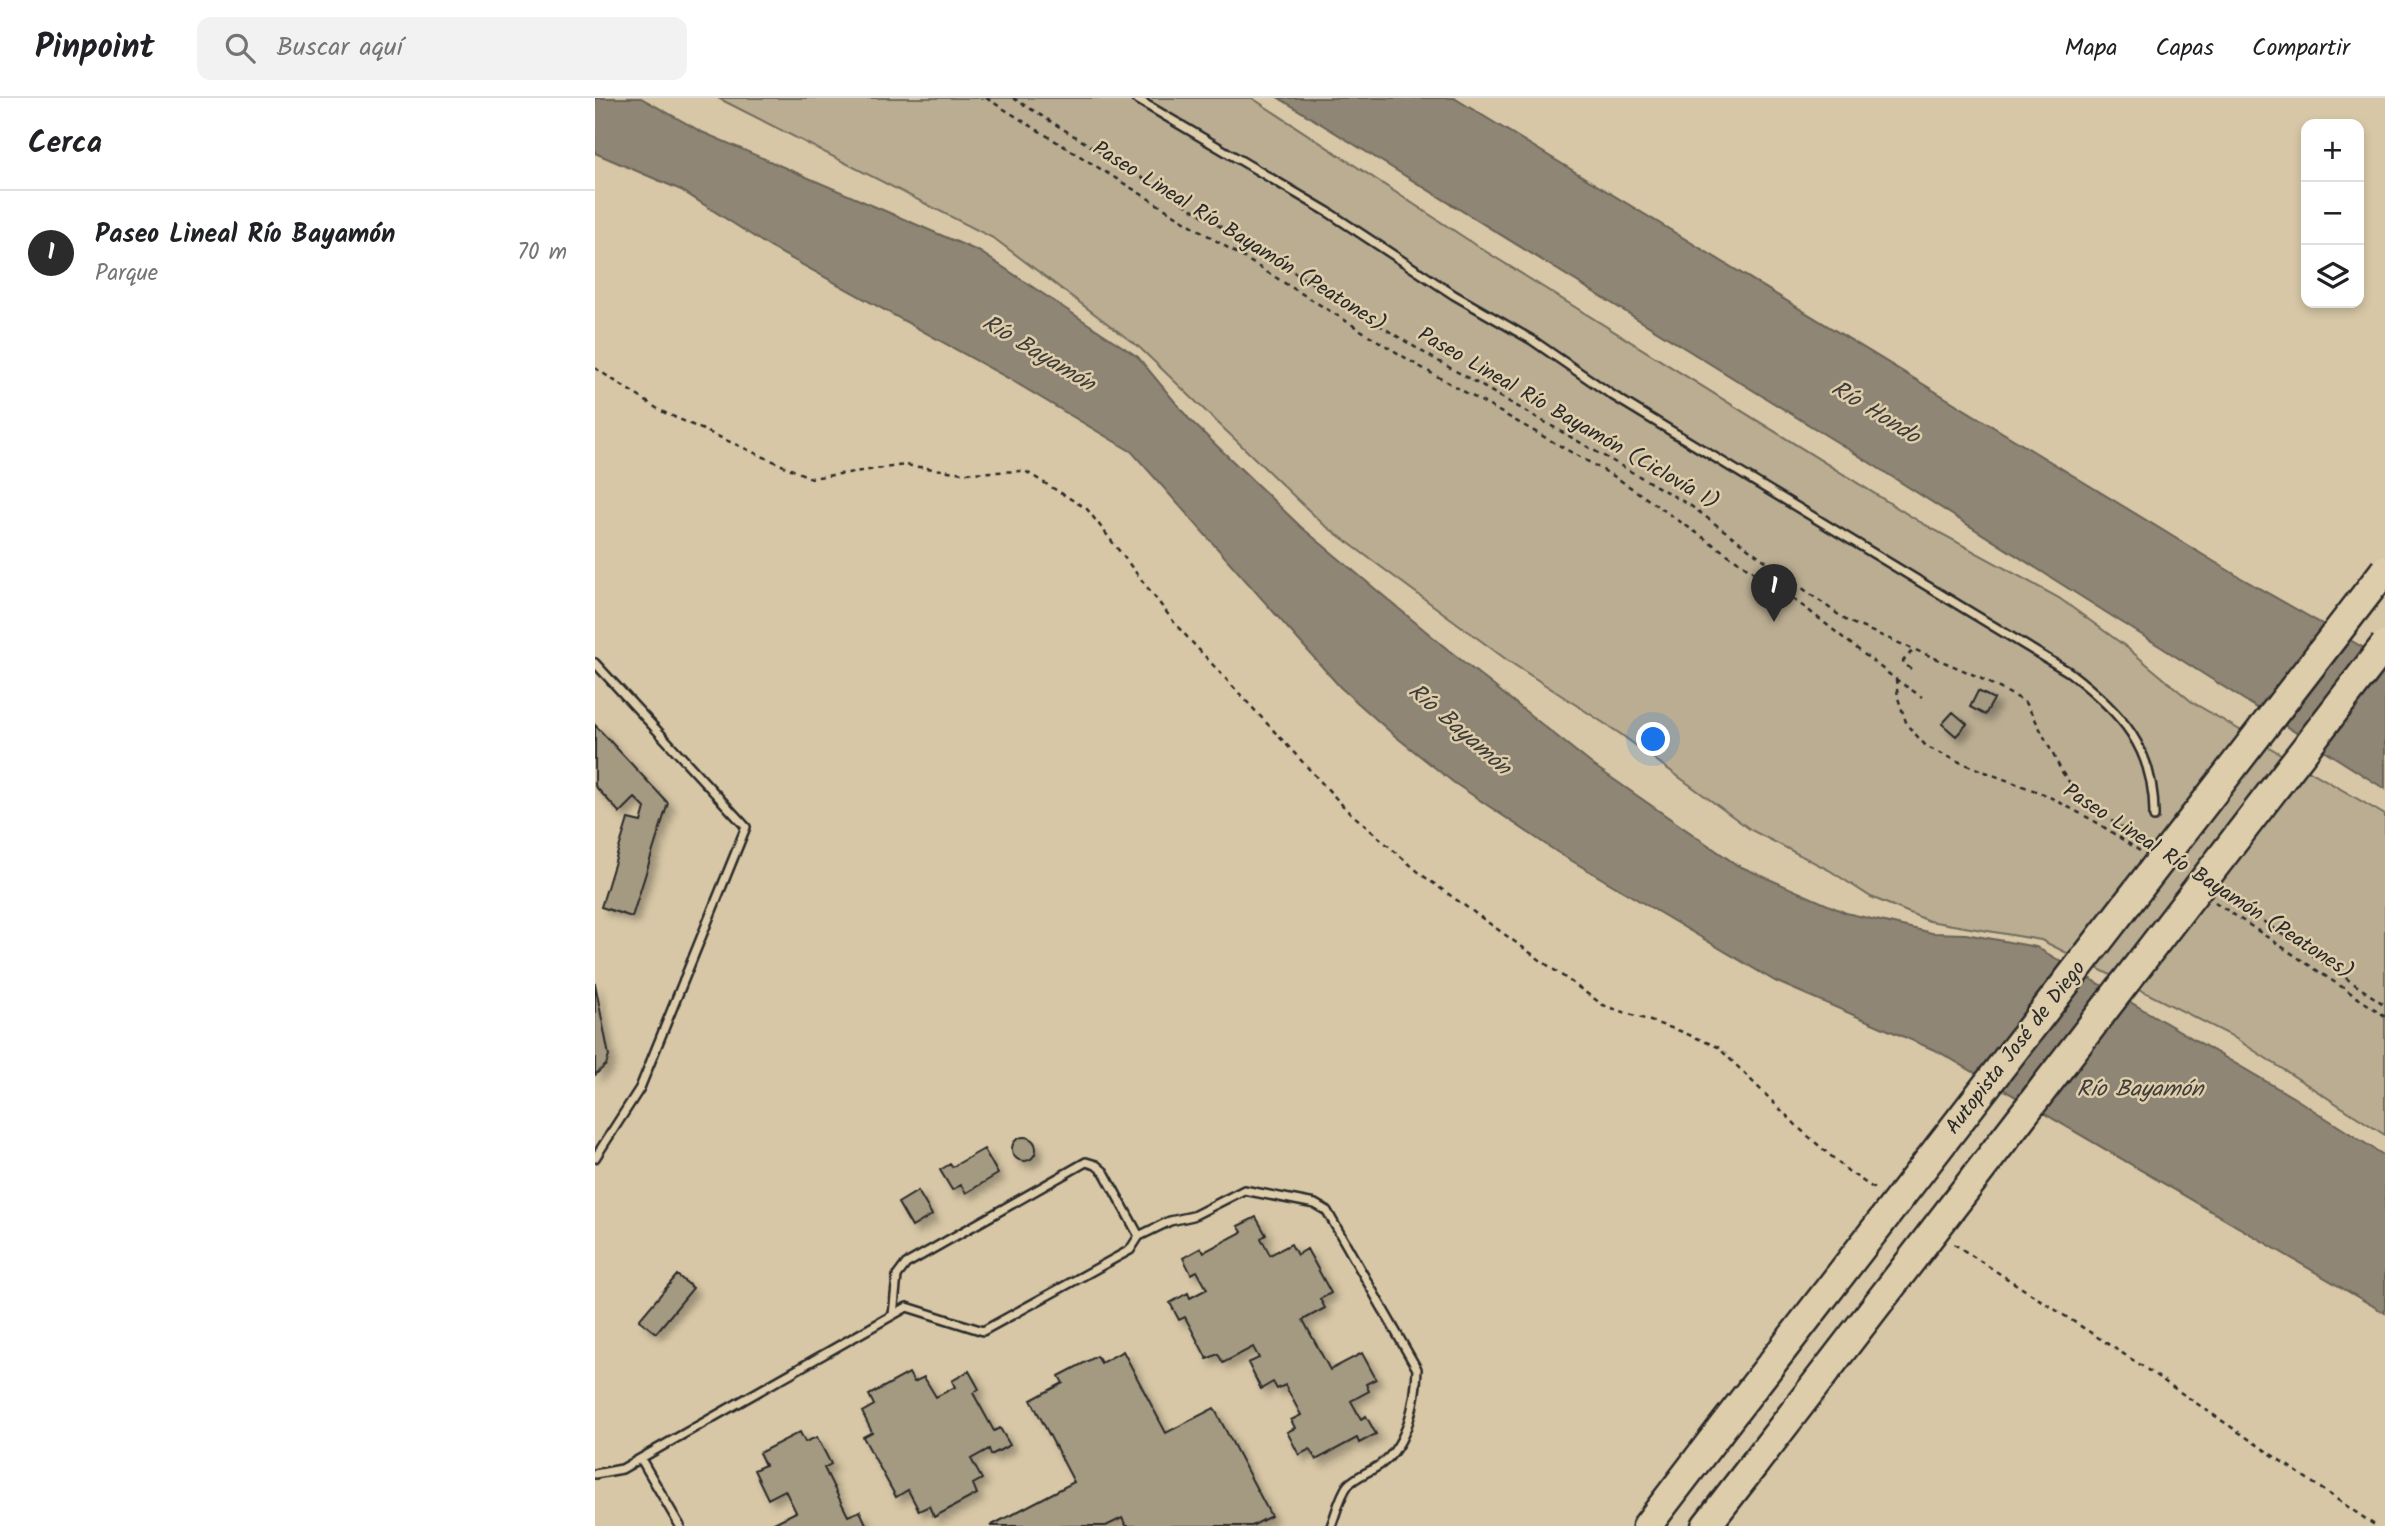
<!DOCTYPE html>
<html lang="es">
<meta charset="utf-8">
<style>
:root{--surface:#fff;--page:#f2f2f2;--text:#202124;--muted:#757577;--line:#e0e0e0;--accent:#2b2b2b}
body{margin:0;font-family:Kalam,sans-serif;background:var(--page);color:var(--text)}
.controls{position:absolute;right:21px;top:21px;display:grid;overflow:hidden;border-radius:14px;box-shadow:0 4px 10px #0003}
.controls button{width:63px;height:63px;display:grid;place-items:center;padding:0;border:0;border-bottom:2px solid var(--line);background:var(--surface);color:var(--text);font:35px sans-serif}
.you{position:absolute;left:1059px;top:642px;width:24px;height:24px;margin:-18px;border:5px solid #fff;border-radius:50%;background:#1a73e8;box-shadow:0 0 0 10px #1a73e833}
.badge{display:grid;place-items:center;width:46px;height:46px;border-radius:50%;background:var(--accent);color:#fff;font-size:23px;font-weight:700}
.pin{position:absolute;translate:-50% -58px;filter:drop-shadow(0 2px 4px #0008)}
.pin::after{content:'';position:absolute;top:37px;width:24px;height:21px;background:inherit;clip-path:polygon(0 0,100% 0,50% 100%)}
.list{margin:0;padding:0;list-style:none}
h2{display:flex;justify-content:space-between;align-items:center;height:91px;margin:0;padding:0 28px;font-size:30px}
h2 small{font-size:23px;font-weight:400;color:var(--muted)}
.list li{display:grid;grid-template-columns:46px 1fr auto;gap:21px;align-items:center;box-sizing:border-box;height:126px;padding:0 28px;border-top:2px solid var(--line)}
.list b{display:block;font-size:26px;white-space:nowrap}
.list p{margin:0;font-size:23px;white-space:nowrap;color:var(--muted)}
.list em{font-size:23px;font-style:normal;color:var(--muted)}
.icon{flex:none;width:38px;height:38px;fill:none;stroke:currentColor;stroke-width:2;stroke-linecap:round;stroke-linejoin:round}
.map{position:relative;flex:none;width:1790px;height:1428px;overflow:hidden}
header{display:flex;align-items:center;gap:42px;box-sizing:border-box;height:98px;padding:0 35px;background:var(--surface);border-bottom:2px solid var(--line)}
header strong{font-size:33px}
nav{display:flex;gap:38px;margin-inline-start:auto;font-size:24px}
.search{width:490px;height:63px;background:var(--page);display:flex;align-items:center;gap:18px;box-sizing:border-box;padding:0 24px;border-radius:14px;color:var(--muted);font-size:26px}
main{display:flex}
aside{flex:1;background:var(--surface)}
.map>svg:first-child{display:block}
</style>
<header>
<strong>Pinpoint</strong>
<div class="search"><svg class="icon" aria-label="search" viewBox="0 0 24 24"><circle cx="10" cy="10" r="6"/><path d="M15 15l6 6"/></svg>Buscar aquí</div>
<nav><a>Mapa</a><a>Capas</a><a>Compartir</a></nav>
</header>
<main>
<aside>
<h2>Cerca<small></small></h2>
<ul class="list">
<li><span class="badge">1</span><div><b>Paseo Lineal Río Bayamón</b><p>Parque</p></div><em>70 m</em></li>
</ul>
</aside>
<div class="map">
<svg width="1790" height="1428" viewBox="0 0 1790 1428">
<defs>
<filter id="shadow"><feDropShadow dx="6" dy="6" stdDeviation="3.5" flood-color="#0004"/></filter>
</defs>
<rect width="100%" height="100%" fill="#d7c7a6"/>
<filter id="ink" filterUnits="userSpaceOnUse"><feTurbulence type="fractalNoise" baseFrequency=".0143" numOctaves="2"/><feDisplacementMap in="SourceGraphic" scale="14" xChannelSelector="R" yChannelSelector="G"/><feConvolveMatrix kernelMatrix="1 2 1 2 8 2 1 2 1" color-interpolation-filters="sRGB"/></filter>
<g filter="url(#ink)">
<path fill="#baad92" stroke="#726c5e" stroke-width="2" d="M123 0H657L890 153 1325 424 1464 500 1530 548 1597 604 1790 717V1037L1635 937 1446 842 1334 823 1276 799 1234 772 1156 732 1024 635 912 562 728 426 545 250 400 141Z"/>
<path fill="#908674" stroke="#686257" stroke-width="2" d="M0 0H46L107 34 385 154 543 259 594 321 706 429 851 550 998 667 1142 767 1251 815 1337 835 1371 836 1441 849 1701 1001 1790 1058V1215L1344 954 1180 883 962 754 858 684 800 638 745 589 537 354 413 280 175 149 86 92 0 55Z
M684 0H859L1641 477 1790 562V691L1250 349Z"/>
<path fill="#a49981" stroke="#2b2b2b" stroke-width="2" filter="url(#shadow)" d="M1383 593 1399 601 1390 617 1375 609Z
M1358 614 1372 626 1361 638 1347 626Z
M0 627 73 705 37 819 6 809 33 721 46 724 50 710 40 700 25 715 0 688Z
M0 885 14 958 11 967 0 977Z
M417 1051a12 12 0 1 1 24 0a12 12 0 1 1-24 0Z
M389 1051 403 1076 371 1095 366 1087 357 1092 345 1072 355 1066 357 1069Z
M323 1093 337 1117 317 1129 303 1105Z
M661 1119 671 1137 666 1140 675 1157 696 1146 702 1157 712 1151 736 1195 725 1201 730 1210 708 1222 735 1272 767 1255 781 1281 771 1286 774 1293 756 1303 766 1321 771 1318 781 1336 764 1345 762 1340 721 1362 715 1351 704 1357 692 1334 700 1330 696 1322 706 1317 690 1287 682 1291 678 1284 666 1291 653 1265 664 1260 658 1249 628 1265 623 1256 612 1261 590 1219 584 1222 575 1205 593 1195 595 1200 612 1191 602 1173 596 1176 588 1160 606 1150 609 1154 647 1134 643 1128Z
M82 1177 98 1190 61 1235 44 1222Z
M528 1253 571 1335 619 1310 676 1418 657 1428H531L527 1420 511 1428H395L479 1384 436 1302 468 1285 464 1278 502 1258 506 1265Z
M374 1273 384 1291 378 1295 399 1333 405 1330 415 1347 396 1357 394 1351 376 1361 387 1381 378 1386 382 1396 339 1419 334 1408 324 1413 313 1392 301 1399 268 1339 277 1334 267 1314 279 1307 274 1297 314 1275 319 1284 329 1279 341 1299 360 1289 357 1283Z
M205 1334 210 1344 222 1339 236 1366 229 1370 253 1418 265 1413 272 1428H173L201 1414 190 1392 173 1401 159 1372 170 1367 164 1355Z"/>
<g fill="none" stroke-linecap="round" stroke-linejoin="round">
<defs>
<path id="service" d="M540 0 733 114 859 197 937 242 1017 297 1474 574C1526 614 1560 650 1559 719
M0 565 151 729 45 990 0 1060
M544 1138 575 1123 598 1118 649 1092 720 1106 732 1113 822 1271C821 1302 813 1347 786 1366 777 1373 761 1378 753 1387 745 1397 741 1416 736 1428
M46 1361 85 1428
M0 1376 27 1371 312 1209 388 1233 535 1152 544 1138 509 1074 501 1067 491 1064 311 1166 302 1178 298 1217"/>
<path id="motorway" d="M1052 1428 1123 1335
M1111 1428 1160 1365"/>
</defs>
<use href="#service" stroke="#2b2b2b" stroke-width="12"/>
<use href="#motorway" stroke="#2b2b2b" stroke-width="33"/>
<path stroke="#2b2b2b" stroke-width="2.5" stroke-dasharray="5 5" stroke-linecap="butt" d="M391 0 822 267 1022 380 1212 511 1299 580 1327 599
M418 0 831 256 1096 408 1252 523 1375 575 1429 603 1440 621 1467 674 1480 692 1498 710 1550 746
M0 270 66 313 216 380 310 367 368 375 430 373 492 411 582 528 751 711 827 777 1008 907 1085 933 1123 949 1205 1031 1253 1073 1281 1092
M1316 571 1309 566 1308 563 1318 552
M1301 581 1303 600 1312 627 1332 649 1369 666 1451 697 1501 724 1545 753
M1627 795 1790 907
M1620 804 1790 918
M1359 1146 1544 1266 1781 1428"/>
<use href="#service" stroke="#decdab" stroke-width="7"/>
<use href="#motorway" stroke="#decdab" stroke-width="28"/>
<defs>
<path id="motorway-bridge" d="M1123 1335 1790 472
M1160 1365 1790 547"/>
</defs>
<use href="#motorway-bridge" stroke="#2b2b2b" stroke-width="33" stroke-linecap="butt"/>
<use href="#motorway-bridge" stroke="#decdab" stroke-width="28"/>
</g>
</g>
<g text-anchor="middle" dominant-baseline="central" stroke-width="5" stroke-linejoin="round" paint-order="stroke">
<g font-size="21" fill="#2b2b2b" stroke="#decdab">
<text transform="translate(644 139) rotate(32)">Paseo Lineal Río Bayamón (Peatones)</text>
<text transform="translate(973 321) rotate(30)">Paseo Lineal Río Bayamón (Ciclovía 1)</text>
<text transform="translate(1613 784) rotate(33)">Paseo Lineal Río Bayamón (Peatones)</text>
<text transform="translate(1421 950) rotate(-52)">Autopista José de Diego</text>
</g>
<g font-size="23" font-style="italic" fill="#3f3d3a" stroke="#decdab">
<text transform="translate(443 256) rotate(31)">Río Bayamón</text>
<text transform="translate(1280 315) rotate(32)">Río Hondo</text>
<text transform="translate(864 632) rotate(41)">Río Bayamón</text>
<text x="1545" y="992">Río Bayamón</text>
</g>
</g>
</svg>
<div class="controls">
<button>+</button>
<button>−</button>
<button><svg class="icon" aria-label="layers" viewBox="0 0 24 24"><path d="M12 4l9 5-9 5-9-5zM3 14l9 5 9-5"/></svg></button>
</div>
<div class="you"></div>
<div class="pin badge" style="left:1179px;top:524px">1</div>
</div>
</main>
